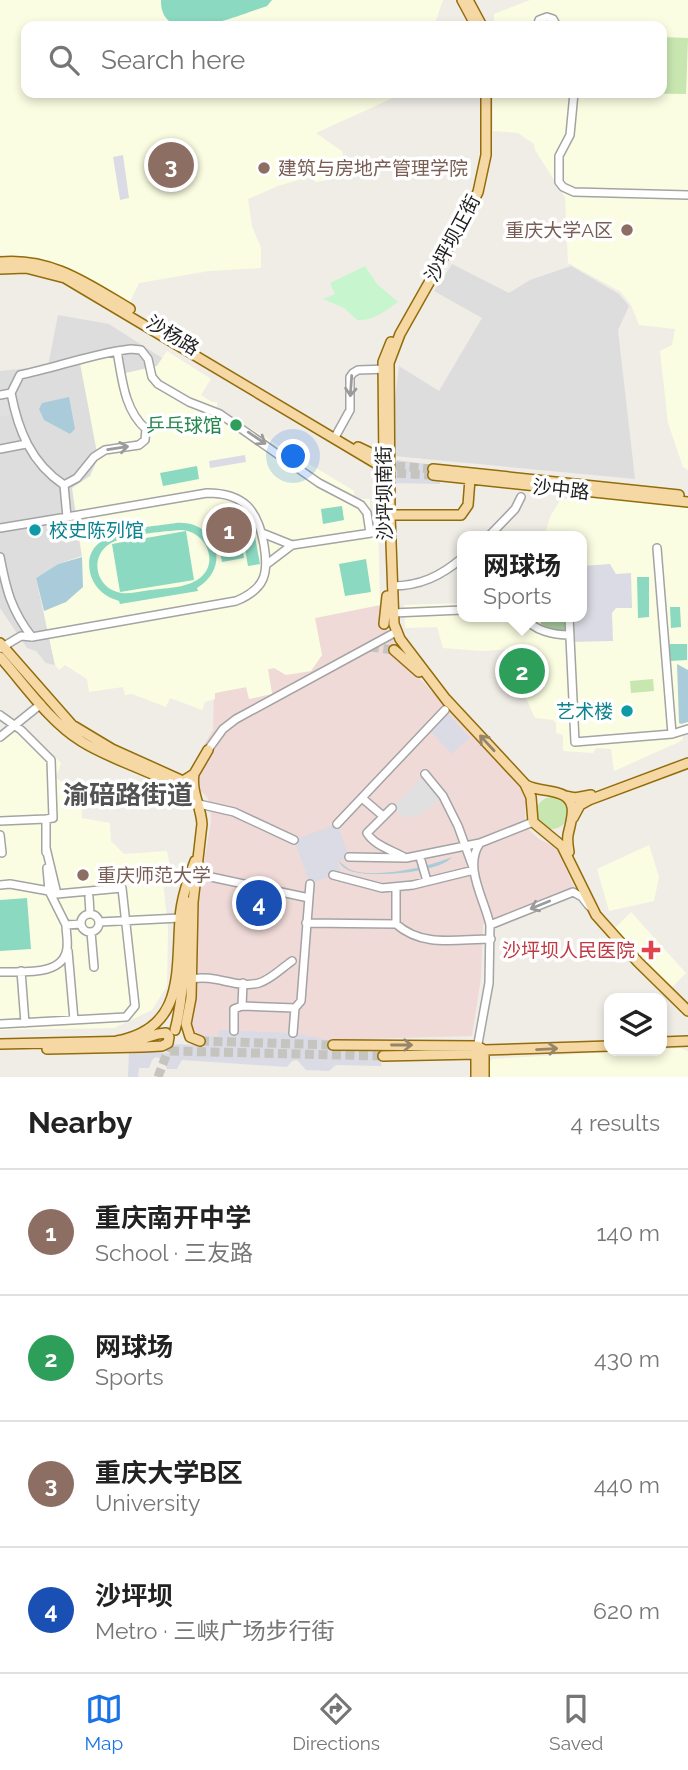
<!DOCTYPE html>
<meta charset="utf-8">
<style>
:root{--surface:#fff;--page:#f6f6f6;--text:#222;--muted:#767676;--line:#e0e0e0;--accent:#1a73e8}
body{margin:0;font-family:Raleway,"Noto Sans SC",sans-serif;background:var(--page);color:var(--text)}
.controls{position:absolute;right:21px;bottom:21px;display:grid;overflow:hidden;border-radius:14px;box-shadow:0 4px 10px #0003}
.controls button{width:63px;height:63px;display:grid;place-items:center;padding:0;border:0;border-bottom:2px solid var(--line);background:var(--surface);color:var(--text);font:35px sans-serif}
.you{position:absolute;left:294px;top:457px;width:24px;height:24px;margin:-18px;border:5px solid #fff;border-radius:50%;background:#1a73e8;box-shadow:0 0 0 10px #1a73e833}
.badge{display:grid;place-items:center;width:46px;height:46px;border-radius:50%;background:var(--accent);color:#fff;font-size:23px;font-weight:700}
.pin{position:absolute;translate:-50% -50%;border:4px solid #fff;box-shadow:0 2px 7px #0006}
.popup{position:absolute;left:457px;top:531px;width:130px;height:91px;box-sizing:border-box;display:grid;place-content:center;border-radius:14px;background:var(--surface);filter:drop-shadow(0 2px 5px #0005);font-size:23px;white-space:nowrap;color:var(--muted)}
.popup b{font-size:26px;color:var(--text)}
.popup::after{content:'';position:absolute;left:50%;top:100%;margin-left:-14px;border:14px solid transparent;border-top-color:var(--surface)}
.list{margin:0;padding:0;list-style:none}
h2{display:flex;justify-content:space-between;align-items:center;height:91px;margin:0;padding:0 28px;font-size:30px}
h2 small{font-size:23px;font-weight:400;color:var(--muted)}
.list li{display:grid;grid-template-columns:46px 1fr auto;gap:21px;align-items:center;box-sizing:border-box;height:126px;padding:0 28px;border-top:2px solid var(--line)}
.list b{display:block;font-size:26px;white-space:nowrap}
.list p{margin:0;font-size:23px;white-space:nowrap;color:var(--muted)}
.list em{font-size:23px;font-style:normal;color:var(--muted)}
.icon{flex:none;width:38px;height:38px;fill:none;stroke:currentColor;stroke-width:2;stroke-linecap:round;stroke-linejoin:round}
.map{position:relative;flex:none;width:688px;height:1077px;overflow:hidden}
.search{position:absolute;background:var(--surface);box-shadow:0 4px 10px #0003;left:21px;right:21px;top:21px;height:77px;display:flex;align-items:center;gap:18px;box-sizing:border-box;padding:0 24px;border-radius:14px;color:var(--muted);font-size:26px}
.sheet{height:595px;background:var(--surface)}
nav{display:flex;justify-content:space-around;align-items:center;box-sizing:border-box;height:98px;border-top:2px solid var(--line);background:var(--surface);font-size:19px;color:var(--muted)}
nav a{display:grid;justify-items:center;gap:4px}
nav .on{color:var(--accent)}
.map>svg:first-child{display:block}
</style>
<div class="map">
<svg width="688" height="1077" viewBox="0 0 688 1077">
<rect width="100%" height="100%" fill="#f0ede7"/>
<path fill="#dedddd" d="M452 264 509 293 530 280 571 266 619 294 629 306 618 330 635 479 394 456 395 398 399 366 439 391 482 318 434 291Z
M58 315 109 324 162 358 157 366 121 374 98 458 75 516 82 557 58 564 44 611 55 665 46 663 36 651 27 648 0 608V371L48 366Z"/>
<path fill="#efdad7" d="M380 605 382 621 397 646 393 654 414 672 522 790 526 796 525 820 529 830 539 839 557 848 574 887 483 924 481 978 472 1036 330 1040 196 1035 192 1033 191 1026 195 979 197 902 211 821 210 804 207 797 195 786 210 752 202 748 213 730 214 693 247 687 272 694 267 670 274 668 315 618Z"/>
<path fill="#fbfde2" d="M0 0H443L434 26H26V93H396L395 97 316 133 343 152 339 178 316 182 309 177 278 186 248 199 252 226 261 248V268L209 271 139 283 128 306 5 259 0 254Z
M530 0H688V470L683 467 668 423 660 351 672 345 675 329 639 325 631 305 621 292 568 263 565 197 535 150 534 144 518 133 493 131V93H662V26H494V14Z
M117 351 122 374 157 366 167 351 211 379 201 395 212 402H217V408L354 491V499H370V520H378L380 605 315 618 322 655 311 671 286 675 274 668 268 669 272 694 249 699 246 687 215 693V699L205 702 202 710 170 698 166 707 132 694 125 695 123 687 89 692 87 679 65 665 59 670 55 665 36 578 58 564 82 556 72 488 90 476 98 458 79 358Z
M623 498 688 504V734L682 736 683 739 679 742 614 771 611 749 596 748 593 753 563 751V735L556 733V723L553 720 535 718 526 698 510 683 515 649 482 651 443 648 437 627 405 628 404 605 462 603V617H582V536H544L551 515 561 499Z
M15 720 61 763 56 778 81 795 82 818 110 823 111 841 124 854 167 851 170 868 163 881 168 929 167 986 152 1010 114 1028 0 1030V732Z
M649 845 659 877 654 901 609 911 597 869Z
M631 912 686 973 672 987 615 928Z
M680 1048 688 1051V1077H489V1064L492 1059Z"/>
<path fill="#c7e6b0" d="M662 37 688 38 686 94 616 93H662Z
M653 679 654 691 631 693 630 681Z
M536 813a16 16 0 1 1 32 0a16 16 0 1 1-32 0Z"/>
<path fill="#a9cc9e" d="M540 617H567L568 632 551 629 541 624Z"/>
<path fill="#c7f6ce" d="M365 266 377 284 398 302C385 311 374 321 357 320L344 308 323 299 335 294 330 283Z"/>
<path fill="#8ad9c0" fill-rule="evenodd" d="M161 0H272L267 6C242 14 160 51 161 0Z
M197 466 199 479 163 486 160 473Z
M342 506 344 520 323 524 321 509Z
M238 520 244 558 222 562 215 523Z
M176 523C217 520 232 567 197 588L198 591 120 604 119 601C106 597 96 590 91 576 77 528 147 528 176 523ZM182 530C207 532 221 565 197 580 183 589 160 588 144 591 135 592 126 595 117 592 96 586 90 558 108 545 121 535 165 531 182 530Z
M253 526 260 564 248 566 241 528Z
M186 531 194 580 120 592 112 544Z
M366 559 371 592 345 596 339 564Z
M637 577H649V617L638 618Z
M670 607H680L681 627 671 628Z
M670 644H687V660L670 661Z
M517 663H528L527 680H516Z
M27 898 31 949 0 951V900Z"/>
<path fill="#e0e0e0" d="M10 387 15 414 0 417V389Z
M425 774 443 796 420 816 404 817 392 808Z"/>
<path fill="#dbdbe5" d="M123 155 129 198 120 200 113 157Z
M245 455 246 462 210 468 209 461Z
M390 459 433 465 432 478H440V484L390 483Z
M610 564 616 574 631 573 632 608H616L612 613 613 641 570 642 569 617H582V566Z
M445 710 470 738 451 754 428 728Z
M337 824 349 857 337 862 341 872 310 884 294 840Z
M219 1030 293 1033 330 1040 335 1050 382 1051 381 1066 336 1065 329 1071 306 1070 297 1060 292 1061 287 1067 182 1060 177 1069H167L163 1060 156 1057 152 1060 149 1068H139L138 1077H128L129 1050 170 1053 171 1044 200 1045 201 1035 218 1036Z"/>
<path fill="#aaccda" d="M69 397 75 429 70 434 44 420 39 409 42 403Z
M82 557 83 587 66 602 44 611 36 578 58 564Z
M677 664 688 670V722L681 724 679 723Z
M452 857C440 873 370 878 351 871 345 869 342 866 338 861 342 863 346 868 351 870 375 879 429 867 452 857Z"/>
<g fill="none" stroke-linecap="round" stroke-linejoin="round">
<path stroke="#c6c4bf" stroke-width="9" stroke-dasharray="9 4.5" stroke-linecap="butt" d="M384 460 396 466 433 469
M385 468 394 473 429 475
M370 647 394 650
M200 1041 333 1045
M170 1051 383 1056
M158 1077 170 1045"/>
<defs>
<path id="minor" d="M537 26 539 20 547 17 553 19 557 26
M574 93 570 135 559 156V182L563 187 574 192 688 195
M11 393 20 375C53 368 84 357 117 351
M0 395 11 393C18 430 31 463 64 485L67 517 0 528
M334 439 350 410V377L353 373 358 370 388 369
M0 449 26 444
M64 485 77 478 94 457 105 450 139 445 145 440 146 429C124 410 122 378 117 351L131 349 141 350 148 359 152 377 158 384 189 402 220 414 319 483 361 505 367 513 370 533
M262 533 292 545
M489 536 515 509 521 497
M657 548 672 734
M0 557C6 589 11 610 32 637
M267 564 292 545 391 530
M392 586C420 586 441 576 462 558
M393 613 462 610
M524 617C534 631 554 635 570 635
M569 617 575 742 672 734 688 729
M1 648 21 636 32 637 236 601C265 589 269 574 264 545 258 510 244 493 207 493L67 517
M0 715 21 730 51 760 53 818 46 819
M0 737 41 704
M210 747 223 729 236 719 396 632
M362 798 383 816
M199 804 234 812 294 840
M392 808 367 833C374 845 391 850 404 857
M0 821 46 819V852
M337 824 445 710
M0 835 2 853
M349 857 406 858 480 843
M420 857 427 881
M47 868 49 891
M197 874 309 898
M333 875 382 888 413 885 474 870 458 826 443 796 425 774
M0 885 10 884 49 891 66 925 81 924
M396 887V924
M89 897 90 914
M81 923a9 9 0 1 1 18 0a9 9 0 1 1-18 0Z
M99 922 180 918
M306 923 396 924C423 948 457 939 491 939
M490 925C485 900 463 867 480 843L533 822
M91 932 94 967
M68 951 74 1020
M21 971 25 1023
M0 972C21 971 64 977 67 948 68 940 66 932 66 925
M192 979C216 974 236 989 259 983 270 980 282 968 292 961
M242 1006 243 983
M0 1024 126 1017 135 1006 122 888 57 894 46 848
M234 1031V1009L242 1006 295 1008
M293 1033 295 1008 301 1001 310 884
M477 1049 489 983 490 925 573 892 582 897 589 906"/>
<path id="major" d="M462 0 476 26
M468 0 482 26
M0 262C51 257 88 284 130 309
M0 269 26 268 65 278 377 464
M358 447 377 456
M384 467 383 362 391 342
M433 469 679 495
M433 475 688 502
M390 515H461L468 505 470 479
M384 624 387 596
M0 643 72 725 112 749 183 781 194 774 208 750
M394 650 419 672
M0 657C25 685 49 721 81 741 115 763 167 774 196 800
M446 699 525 784 531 797 533 822 562 846 596 915 638 962 688 1011
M448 702 400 639 394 624 390 515 389 363 400 334 461 226 478 192 486 155V93
M194 774C191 792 201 806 202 824L193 902 191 998 186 1024 190 1037 200 1041
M526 785C537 791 546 789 558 793 580 799 571 820 568 835 567 841 568 846 569 852
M565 796 575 798 591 795
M573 818 580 805 589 800 688 763
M175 1030C186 988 183 945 188 902
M117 1041C185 1028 176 972 180 919 181 899 188 880 195 861
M662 1042 688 1041
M0 1044 135 1041 158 1034 166 1033 169 1037 168 1043 162 1046 143 1047
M333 1045 477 1046 484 1050
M47 1049 142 1047
M476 1054V1077
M383 1056 476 1054 484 1050 609 1046
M484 1077V1050"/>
</defs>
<use href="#minor" stroke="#a4a4a4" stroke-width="10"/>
<use href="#major" stroke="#926d0a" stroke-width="12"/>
<use href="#minor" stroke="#fff" stroke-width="7"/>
<use href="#major" stroke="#f6d8a5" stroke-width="9"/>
</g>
<defs><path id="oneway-shaft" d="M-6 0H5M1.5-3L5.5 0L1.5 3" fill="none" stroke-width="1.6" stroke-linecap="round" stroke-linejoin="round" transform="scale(1.75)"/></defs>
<g stroke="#9b9b9b">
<use href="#oneway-shaft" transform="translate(351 386) rotate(94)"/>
<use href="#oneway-shaft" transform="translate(257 438) rotate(34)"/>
<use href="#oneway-shaft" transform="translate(118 448) rotate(-9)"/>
<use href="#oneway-shaft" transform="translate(540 905) rotate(158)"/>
</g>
<g stroke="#968569">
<use href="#oneway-shaft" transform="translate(487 743) rotate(-133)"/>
<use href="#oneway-shaft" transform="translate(402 1045)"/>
<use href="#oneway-shaft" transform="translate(547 1049) rotate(-3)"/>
</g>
<g fill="#8d6e63" stroke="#fff" stroke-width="2.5">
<circle cx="264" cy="168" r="7"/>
<circle cx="627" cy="230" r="7"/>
<circle cx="83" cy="875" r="7"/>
</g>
<circle fill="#2e9e5b" stroke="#fff" stroke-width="2.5" cx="236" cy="425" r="7"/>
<g fill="#0f9aa8" stroke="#fff" stroke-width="2.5">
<circle cx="35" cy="530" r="7"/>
<circle cx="627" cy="711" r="7"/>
</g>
<path fill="#e0444e" stroke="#fff" stroke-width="2.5" d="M647.5 939.5h7v7h7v7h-7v7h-7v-7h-7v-7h7z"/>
<g text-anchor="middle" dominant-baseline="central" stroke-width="7" stroke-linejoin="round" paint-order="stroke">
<g font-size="19" fill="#785e54" stroke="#fff" text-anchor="start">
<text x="278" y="168">建筑与房地产管理学院</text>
<text x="613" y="230" text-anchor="end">重庆大学A区</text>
<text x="97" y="875">重庆师范大学</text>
</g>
<g font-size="19" fill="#202020" stroke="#fff">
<text transform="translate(452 238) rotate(-62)">沙坪坝正街</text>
<text transform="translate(173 335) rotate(31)">沙杨路</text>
<text transform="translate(561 489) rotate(6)">沙中路</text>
<text transform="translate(384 493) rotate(-91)">沙坪坝南街</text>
</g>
<g font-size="19" fill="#27864d" stroke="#fff" text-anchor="end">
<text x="222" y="425">乒乓球馆</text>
</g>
<g font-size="19" fill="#0d838f" stroke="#fff" text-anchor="start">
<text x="49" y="530">校史陈列馆</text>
<text x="613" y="711" text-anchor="end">艺术楼</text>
</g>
<g font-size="19" fill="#be3a42" stroke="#fff" text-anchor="end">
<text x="635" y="950">沙坪坝人民医院</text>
</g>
<g font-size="26" font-weight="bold" fill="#535353" stroke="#fff">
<text x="128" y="795">渝碚路街道</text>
</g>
</g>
</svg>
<div class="controls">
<button><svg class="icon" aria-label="layers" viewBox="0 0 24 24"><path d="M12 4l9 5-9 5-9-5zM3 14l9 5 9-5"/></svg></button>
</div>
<div class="you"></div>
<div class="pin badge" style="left:229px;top:530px;background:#8d6e63">1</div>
<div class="pin badge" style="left:522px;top:671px;background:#2e9e5b">2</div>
<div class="popup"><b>网球场</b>Sports</div>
<div class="pin badge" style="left:171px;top:165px;background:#8d6e63">3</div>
<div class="pin badge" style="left:259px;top:903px;background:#1a4fb4">4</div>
<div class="search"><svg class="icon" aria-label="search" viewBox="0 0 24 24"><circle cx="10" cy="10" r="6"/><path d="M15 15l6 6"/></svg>Search here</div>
</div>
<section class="sheet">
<h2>Nearby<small>4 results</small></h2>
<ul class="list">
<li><span class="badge" style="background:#8d6e63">1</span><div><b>重庆南开中学</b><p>School · 三友路</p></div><em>140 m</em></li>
<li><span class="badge" style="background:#2e9e5b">2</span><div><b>网球场</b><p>Sports</p></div><em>430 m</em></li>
<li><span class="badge" style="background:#8d6e63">3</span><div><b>重庆大学B区</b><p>University</p></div><em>440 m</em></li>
<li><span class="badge" style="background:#1a4fb4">4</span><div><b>沙坪坝</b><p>Metro · 三峡广场步行街</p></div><em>620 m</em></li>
</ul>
</section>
<nav>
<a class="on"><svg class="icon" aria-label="map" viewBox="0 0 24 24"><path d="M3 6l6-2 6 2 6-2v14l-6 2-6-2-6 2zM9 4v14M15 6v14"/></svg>Map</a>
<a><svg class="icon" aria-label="directions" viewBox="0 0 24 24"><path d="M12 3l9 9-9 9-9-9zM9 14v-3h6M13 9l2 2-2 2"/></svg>Directions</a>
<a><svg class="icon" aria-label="saved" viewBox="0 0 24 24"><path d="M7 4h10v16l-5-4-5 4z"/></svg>Saved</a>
</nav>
